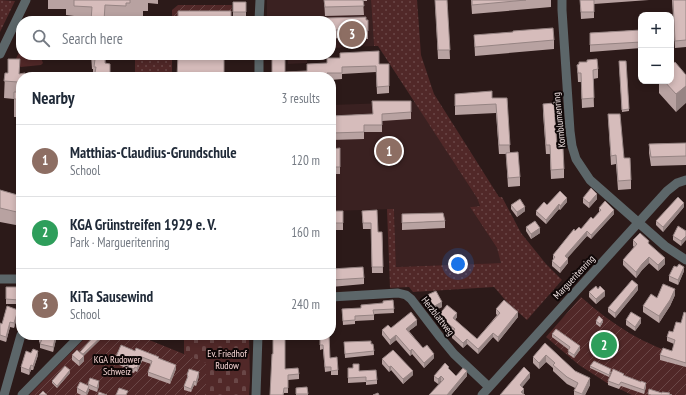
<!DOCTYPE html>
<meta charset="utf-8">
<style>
:root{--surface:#fff;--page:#f2f2f3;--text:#1f2937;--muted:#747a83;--line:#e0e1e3;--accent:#1a718f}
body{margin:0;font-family:"PT Sans Narrow",sans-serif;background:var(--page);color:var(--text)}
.controls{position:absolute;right:12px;top:12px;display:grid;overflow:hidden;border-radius:8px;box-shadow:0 2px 6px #0003}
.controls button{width:36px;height:36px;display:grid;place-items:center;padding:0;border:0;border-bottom:1px solid var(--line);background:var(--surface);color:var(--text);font:20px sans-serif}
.you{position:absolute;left:458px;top:264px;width:14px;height:14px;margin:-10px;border:3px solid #fff;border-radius:50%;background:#1a73e8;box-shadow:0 0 0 6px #1a73e833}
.badge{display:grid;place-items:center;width:26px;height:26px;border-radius:50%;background:var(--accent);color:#fff;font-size:13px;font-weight:700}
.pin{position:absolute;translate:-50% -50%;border:2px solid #fff;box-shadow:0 1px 4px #0006}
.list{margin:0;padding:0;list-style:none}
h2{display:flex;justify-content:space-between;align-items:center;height:52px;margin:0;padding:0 16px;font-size:17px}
h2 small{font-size:13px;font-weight:400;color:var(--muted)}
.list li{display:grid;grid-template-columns:26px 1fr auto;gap:12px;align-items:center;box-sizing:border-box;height:72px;padding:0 16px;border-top:1px solid var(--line)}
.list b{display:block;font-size:15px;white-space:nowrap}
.list p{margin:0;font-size:13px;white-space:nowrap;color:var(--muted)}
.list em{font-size:13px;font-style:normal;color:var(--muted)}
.icon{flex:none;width:22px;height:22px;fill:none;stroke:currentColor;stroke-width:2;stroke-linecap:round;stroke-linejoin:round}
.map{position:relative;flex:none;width:686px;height:395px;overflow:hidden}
.search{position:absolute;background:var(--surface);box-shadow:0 2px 6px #0003;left:16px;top:16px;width:320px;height:44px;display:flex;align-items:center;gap:10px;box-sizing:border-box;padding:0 14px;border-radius:16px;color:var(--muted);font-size:15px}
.panel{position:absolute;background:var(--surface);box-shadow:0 2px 6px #0003;left:16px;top:72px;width:320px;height:268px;border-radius:16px}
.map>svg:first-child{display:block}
</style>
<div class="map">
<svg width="686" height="395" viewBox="0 0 686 395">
<defs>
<pattern id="cemetery-stones" width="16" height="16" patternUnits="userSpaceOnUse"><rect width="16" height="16" fill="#512828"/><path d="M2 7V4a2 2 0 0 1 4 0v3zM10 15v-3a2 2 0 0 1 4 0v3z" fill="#6a4747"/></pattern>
<pattern id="park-dots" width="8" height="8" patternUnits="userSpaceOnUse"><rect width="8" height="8" fill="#512828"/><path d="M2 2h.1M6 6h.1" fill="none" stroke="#6a4747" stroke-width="1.8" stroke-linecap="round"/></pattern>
<pattern id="garden-furrows" width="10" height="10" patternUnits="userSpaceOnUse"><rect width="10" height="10" fill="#512828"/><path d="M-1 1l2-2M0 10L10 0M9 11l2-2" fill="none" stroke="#6a4747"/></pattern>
</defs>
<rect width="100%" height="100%" fill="#2c1a19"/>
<path fill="#3a2121" d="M267 0H371L374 46 331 48V21H267Z
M307 57V63L288 64V58Z
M415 102 477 198 480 206 470 207 497 248 502 263 396 267 394 209 331 211V105Z"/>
<path fill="#512828" d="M21 48V55H40L43 63 41 65 21 67 13 65Z"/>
<path fill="url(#cemetery-stones)" d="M184 335H249L250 381 249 395H206V364L184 355Z"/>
<path fill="url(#park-dots)" d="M0 0 15 1 0 32Z
M371 0H417L421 55 434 94 499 197H502L521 233 546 264 562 280 527 320 508 303 494 287 413 292 409 287 390 288 387 209H394L396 267 501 263 497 248 470 207 480 206 477 198 378 46H374Z
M135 55H172V77H135Z"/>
<path fill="url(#garden-furrows)" d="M178 5H232L231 16 178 15V21H172V10Z
M581 297C614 326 644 345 686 357V395H632L607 383 579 365 546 337Z
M88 335H137L206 363V395H29Z"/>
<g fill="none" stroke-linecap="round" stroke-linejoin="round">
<path stroke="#5c6669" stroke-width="9" d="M562 0V10L570 131 572 146 576 159 590 180 665 246 686 260
M259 21 260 0
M0 54 26 0
M259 77V55
M0 279H21
M331 297 398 293 406 295 411 299 440 337 454 354 489 387
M4 395 21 335
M22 395 81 335
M256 395 258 335
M482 395 667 191 677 183 686 180"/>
</g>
<path fill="#b8a2a1" d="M48 0H158V4L148 3V11H143V17H130V21L126 20V21H74V16L66 15V9H48Z
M324 0H367V1H363L364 15 325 16Z
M435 0H447L450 59H438Z
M471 0H551V7L472 14Z
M580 0H649L594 4V18L581 19Z
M672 0H686V47L675 48Z
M233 2H246V16H233Z
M368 20V39L339 40V38L331 39V21Z
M641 30V48L590 52V33Z
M474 35 554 40V49L475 56Z
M91 55H106L105 64 110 77H94V76H93V69H92Z
M619 61H626L629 111 622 112Z
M307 64H389V93L377 94 376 72 342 74V79L331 80V77H272L285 72 307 71Z
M577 65 598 69V78L593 79 594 107 582 108 581 82H578Z
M5 73 20 74 21 77V117H14V99L4 98Z
M686 75 676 112 659 93V81H671Z
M455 94 492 98H507L510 152 520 177V186L508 187 506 154H499L496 113 455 115Z
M411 101V119L382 121V132H364V139L331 140V116L372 114Z
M543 104 564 169V178L551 179 550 154H546L543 113Z
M608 114 631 180V189L618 190 616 164 611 165Z
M686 143V165L651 166 649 153V144Z
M340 148V174H331V149Z
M0 190 21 196V226L0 222Z
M583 198 597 199 589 208 583 203Z
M567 202 560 210 559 209 546 224 536 215V211L547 205Z
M511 205 525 211 517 217 511 209Z
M684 207 663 232 656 225V221Z
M599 208 614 214 591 239 587 236 567 258 568 263 560 273 552 266V261L553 260V255L575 231 581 229 593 219 599 213Z
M331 211H343V230H331Z
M362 211 378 232H382L383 273H372L371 229H363Z
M445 221V228L402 230V223Z
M526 227 540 233 531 239 526 231Z
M686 231 681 246 673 240V236Z
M633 240 649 244 665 264 658 271 649 263 642 270 636 278 623 265V260L634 247 633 246Z
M331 269 364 278V284L331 287Z
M684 271 678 285 669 281V276Z
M6 287H19V304H6Z
M638 290 615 318 608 312V308Z
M589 292 605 296 596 304 589 297Z
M675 295 670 306 659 323 643 312V306L657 298Z
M425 296 442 307 431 312 425 301Z
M393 300 394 313 374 314V320L355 321V324L343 325 342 309 361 308 383 303Z
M331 302 335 312V317L331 318Z
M496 309 518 317 498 342 493 337 478 354 467 344 463 348 452 338V332L438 320V316L457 317 455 320 477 339 497 315 496 314Z
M686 313V367L660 360V355L672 351 674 344 667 341V337L673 332 681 323Z
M18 314 14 328 10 327 6 342 0 340V323L2 324Z
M626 320 641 323 635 331 626 325Z
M596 321 603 322 600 327 596 324Z
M417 325 409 331 423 348 434 358 424 368 412 354 410 356 396 340 390 345 382 335V330L391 328Z
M552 334 580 350 574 358 568 354 569 350 552 337Z
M57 335 53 352 40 348V343L39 342V338Z
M104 335V336L83 356 84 361 79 366 72 360V355L80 353V352Z
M320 335 330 358 338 370V375H331V371L325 372 323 349 320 350Z
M344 342 371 344 374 351V355L345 358Z
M545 343 590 385 585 395H574V391L575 388 567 384 553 371V368L546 362 539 369 533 363V357Z
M135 351 159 359 176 369 170 384 148 376V372L151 364 142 361 137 372 135 371 134 373 128 371V369L115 363V359Z
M273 354 285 369 299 374V379L288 380V393H284L283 395H270Z
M38 355 33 370H31L29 375 21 372V367Z
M382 359 413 375 403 384 391 370 389 372 382 364Z
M590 366 611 372 609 377 590 368Z
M348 368 359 371 377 380V384L366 385V382L348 383Z
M449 370 456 376H467L451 395H429L441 382V381L438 384 434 381V376Z
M70 373 57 388 52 383V381Z
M187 375 199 376 196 386 194 385 191 392 184 390V386L187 379Z
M624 376 641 382 646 387 644 394 621 386 619 389 608 385V381Z
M88 384 99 386 97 392 89 389 87 395H81L77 393V388L88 385Z
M307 387 308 395H296V388Z"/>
<path fill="#968483" d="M686 86V103L676 112V94Z
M597 194V199L589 208V203Z
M567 198V202L560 210V206Z
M684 203V207L663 232V227Z
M559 204V209L546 224V220Z
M525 207V211L517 217V212Z
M614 210V214L591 239V235Z
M540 228V233L531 239V234Z
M587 231V236L565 261V256Z
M686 236V240L681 246V241Z
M649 257V263L642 270 636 278V272L642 264Z
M665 258V264L658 271V265Z
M568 259V263L560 273V268Z
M684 267V271L678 285V280Z
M638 285V290L615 318V313Z
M675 289V295L670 306 659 323V316Z
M605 291V296L596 304V299Z
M442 302V307L431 312V308Z
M18 310V314L14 328V323Z
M518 312V317L498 342V337Z
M457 313V317L453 323V318Z
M641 318V323L635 331V327Z
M417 320V325L406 333V329Z
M603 320V322L600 327V324Z
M10 322V327L6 342V337Z
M493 333V337L478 354V349Z
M56 335H57V336L53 352V347Z
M103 335H104V336L83 356V354Z
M396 335V340L390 345V340Z
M467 339V344L463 348V343Z
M580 346V350L574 358V355Z
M412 349V354L410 356V351Z
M38 351V355L33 370V366Z
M434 354V358L424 368V363Z
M546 355V362L539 369V363Z
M84 356V361L79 366V361Z
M142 357V361L137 372V368Z
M31 365V370L29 375V370Z
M176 365V369L170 384V380Z
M391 366V370L389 372V367Z
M70 370V373L57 388V386Z
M413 371V375L403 384V379Z
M467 371V376L451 395H447Z
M199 372V376L196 386V382Z
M530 373V378L520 390V385Z
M441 376V381L438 384V379Z
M590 378V385L585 395H582Z
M99 381V386L97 392V388Z
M194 381V385L191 392V389Z
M646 383V387L644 394V390Z
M89 386V391L87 395H86V393Z
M524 389V394L521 392Z"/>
<path fill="#d6bcbb" stroke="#968483" d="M74 0H130V3H126V6L105 5 104 21H91L92 7 74 6Z
M324 0H363L364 6 325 7Z
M435 0H447L450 50H438Z
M472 0H526L472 5Z
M580 0H594V12H581Z
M673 0H686V40L675 41Z
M233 2H246V12H233Z
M178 11H231V21H178Z
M366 17V20H368V31L339 32V30H331V21H325V18Z
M553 28 554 40 475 47 474 35 513 32V31Z
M641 30V42L590 45V33Z
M379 51V64H389V86L377 87 376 66 342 67V73H327V77H272V58L285 59V72L307 71V64L327 63V58H340V53Z
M93 55H105V63L110 64V77H98V74L95 73 96 67H94L95 59 93 58Z
M178 55H224V73H231V77H177Z
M8 59H20L19 74 25 73V76H29V77H21V99H14V92H18V82L4 81 5 73H8Z
M597 59 598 69 593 70 594 98 582 99 581 73H578L577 65 579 64V62H587V60Z
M619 61H626L629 109 622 110Z
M675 62 686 75V86L676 94 664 81H671V65Z
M492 91V98H507L510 145H499L496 104 455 106V94Z
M372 101H411V112L382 114V125H364V132L331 133V116L373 114Z
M554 103 557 147 563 148 564 169 551 170 550 145H546L543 104Z
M608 114H620L624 158H630L631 180 618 181 616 155 611 156Z
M686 143V156L651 157 649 144Z
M340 148V167H331V149Z
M518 152 520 177 508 178 506 153Z
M591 188 597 194 589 203 583 198Z
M0 190 21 196V213L0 208Z
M560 191 567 198 560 206 559 204 546 220 536 211 544 202 547 205Z
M678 197 684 203 663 227 656 221Z
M520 199 525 207 517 212 511 205Z
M605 201 614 210 591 235 587 231 565 256 568 259 560 268 552 261 555 257 553 255 574 229 575 231 579 227 581 229 591 217 593 219 601 210 599 208Z
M377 210 378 232H382L383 267H372L371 223H363L362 211Z
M331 211H343V223H331Z
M443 213 445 221 402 223V214Z
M535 221 540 228 531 234 526 227Z
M678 226 686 231V236L681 241 673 236Z
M640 233 649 241 648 243 665 258 658 265 649 257 642 264 636 272 623 260 637 244 633 240Z
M679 264 684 267 678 280 669 276 674 266 677 267Z
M363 267 364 278 331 280V269Z
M632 280 638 285 615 313 608 308Z
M663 284 675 289 670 300 659 316 643 306 651 294 657 298Z
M596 286 598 289 600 286 605 291 596 299 589 292Z
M6 287H19V300L6 299Z
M436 291 442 302 431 308 425 296Z
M393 300 394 309 373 310 374 315 355 316V320L343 321 342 309 361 308V305L383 303V301Z
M504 300 518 312 498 337 493 333 478 349 467 339 463 343 452 333 455 329 438 316 447 305 457 313 453 318 477 339 500 313 496 309Z
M331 302H334L335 312H331Z
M7 306 18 310 14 323 10 322 6 337 0 335V323L2 324Z
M411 312 417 320 406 329 423 348 427 345 434 354 424 363 412 349 410 351 396 335 390 340 382 330 388 325 391 328Z
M631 312 641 318 635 327 626 320Z
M684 312 686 313V363L660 355 663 348 672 351 675 340 667 337 669 331 673 332 676 322 681 323Z
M599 316 603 320 600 324 596 321Z
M556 329 580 346 574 355 568 351 570 347 552 334Z
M40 335H56L53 347 40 344 42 339 39 338Z
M95 335H103L83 354 80 352Z
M273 335H285V369L298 368 299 374 288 375V388H284L283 395H270L272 354H273Z
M320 335H329L330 358 337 357 338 370 331 371V367H325L323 345H320Z
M371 341V344H373L374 351 345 354 344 342Z
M545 343 575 371 590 378 582 394 574 391 578 383 567 377 553 365 555 363 546 355 539 363 533 357Z
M121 345 135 351 136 348 159 357 158 358 176 365 170 380 148 372 152 361 142 357 137 368 135 367 134 369 128 367 129 365 115 359Z
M33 349 38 351 33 366 31 365 29 370 21 367 26 351 31 353Z
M77 350 84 356 79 361 72 355Z
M393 350 413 371 403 379 391 366 389 367 382 359Z
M594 361 611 369 609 375 590 366Z
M445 363 449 367 448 368 456 376 463 368 467 371 447 395H429L444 379 441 376 438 379 434 376Z
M353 364H359V371L376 370 377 380 366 381V377L348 378V368H353Z
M65 366 70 370 57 386 52 381Z
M524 367 530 373 520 385 524 389 521 392 525 395H500Z
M189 369 199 372 196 382 194 381 191 389 184 386 188 376 187 375Z
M613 369 624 374 623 375 641 382V381L646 383 644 390 621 382 619 385 608 381Z
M90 378 99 381 97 388 88 384Z
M80 382 89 386 86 393 77 388Z
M307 387 308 394H296V388Z
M119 388 128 391 126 395H116Z
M649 389 662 393V392L670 393 669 394 672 395H651L648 394Z
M43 391 47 395H39Z
M99 392 107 395H98Z
M378 393 379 395H373Z"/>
<g text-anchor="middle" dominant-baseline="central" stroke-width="4" stroke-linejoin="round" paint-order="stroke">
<g font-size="10" fill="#ecdede" stroke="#0f0707">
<text transform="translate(559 120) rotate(-96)">Kornblumenring</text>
<text transform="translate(574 277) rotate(-47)">Margueritenring</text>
<text transform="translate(438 316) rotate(52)">Herzblattweg</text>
</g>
<g font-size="10" fill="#f5d4d3" stroke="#0f0707">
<text x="227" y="353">Ev. Friedhof<tspan x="227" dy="12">Rudow</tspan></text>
<text x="117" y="359">KGA Rudower<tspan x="117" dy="12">Schweiz</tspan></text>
</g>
</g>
</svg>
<div class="controls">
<button>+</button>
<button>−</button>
</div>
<div class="you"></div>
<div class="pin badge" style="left:389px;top:151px;background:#8d6e63">1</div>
<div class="pin badge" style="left:604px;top:345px;background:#2e9e5b">2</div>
<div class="pin badge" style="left:352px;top:34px;background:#8d6e63">3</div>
<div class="search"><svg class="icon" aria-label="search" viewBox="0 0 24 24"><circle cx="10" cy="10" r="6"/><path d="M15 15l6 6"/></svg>Search here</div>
<section class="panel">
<h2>Nearby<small>3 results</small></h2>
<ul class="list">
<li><span class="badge" style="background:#8d6e63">1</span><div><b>Matthias-Claudius-Grundschule</b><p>School</p></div><em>120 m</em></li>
<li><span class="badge" style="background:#2e9e5b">2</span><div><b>KGA Grünstreifen 1929 e. V.</b><p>Park · Margueritenring</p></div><em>160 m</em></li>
<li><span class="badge" style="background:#8d6e63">3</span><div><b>KiTa Sausewind</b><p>School</p></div><em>240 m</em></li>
</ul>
</section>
</div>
